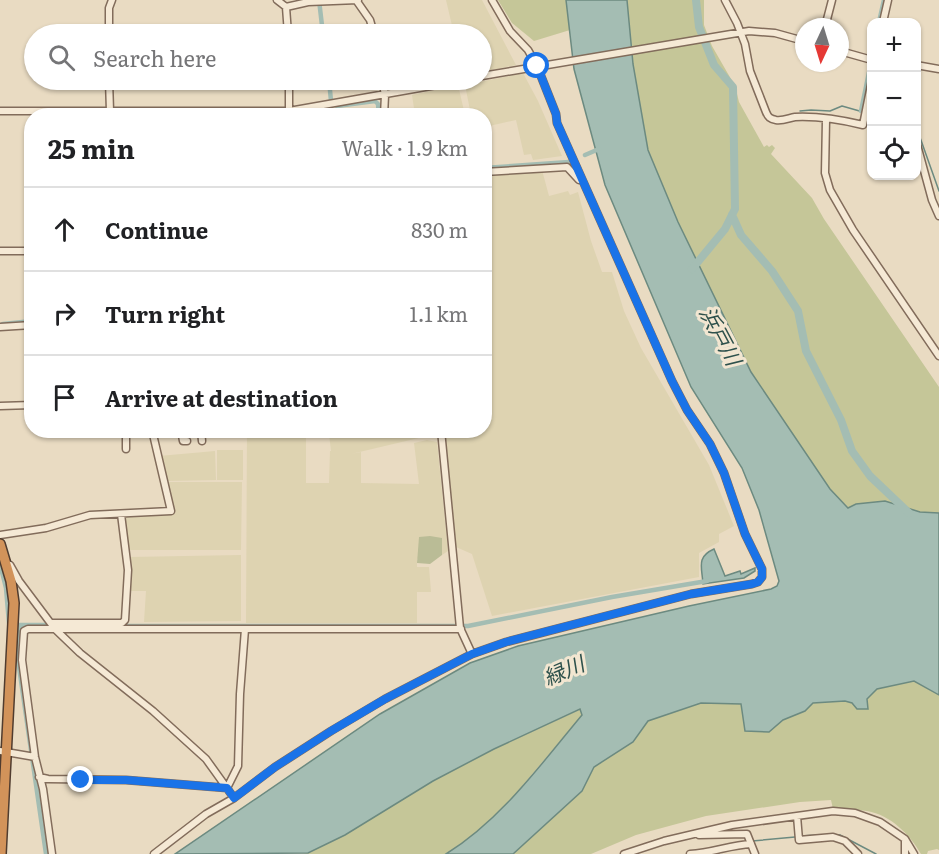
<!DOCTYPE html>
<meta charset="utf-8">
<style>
:root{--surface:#fff;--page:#f2f2f2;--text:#202124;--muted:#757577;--line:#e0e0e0}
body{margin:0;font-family:Literata,"Noto Sans JP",serif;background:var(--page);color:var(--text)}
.controls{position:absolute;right:18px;top:18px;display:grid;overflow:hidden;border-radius:12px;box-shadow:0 2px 4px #0004}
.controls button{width:54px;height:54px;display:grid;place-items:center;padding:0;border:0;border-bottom:2px solid var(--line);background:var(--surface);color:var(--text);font:30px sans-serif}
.compass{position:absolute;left:795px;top:18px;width:54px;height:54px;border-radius:50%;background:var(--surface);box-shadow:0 2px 4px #0004;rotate:184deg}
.stop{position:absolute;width:18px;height:18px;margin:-14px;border:4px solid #1a73e8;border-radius:50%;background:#fff}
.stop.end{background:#1a73e8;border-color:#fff;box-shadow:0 2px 6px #0008}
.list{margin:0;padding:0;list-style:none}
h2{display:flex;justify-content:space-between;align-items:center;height:78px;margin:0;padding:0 24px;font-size:26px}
h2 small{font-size:20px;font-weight:400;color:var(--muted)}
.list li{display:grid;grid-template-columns:39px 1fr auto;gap:18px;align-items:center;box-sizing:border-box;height:84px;padding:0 24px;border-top:2px solid var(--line)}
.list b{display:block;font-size:22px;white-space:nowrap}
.list em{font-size:20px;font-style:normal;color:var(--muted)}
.icon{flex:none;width:33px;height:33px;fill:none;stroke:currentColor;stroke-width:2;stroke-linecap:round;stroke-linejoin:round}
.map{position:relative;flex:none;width:939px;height:854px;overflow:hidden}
.search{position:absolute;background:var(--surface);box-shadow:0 2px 4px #0004;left:24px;top:24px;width:468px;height:66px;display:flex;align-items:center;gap:15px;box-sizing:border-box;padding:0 21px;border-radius:33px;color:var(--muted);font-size:22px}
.panel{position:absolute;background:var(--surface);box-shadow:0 2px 4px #0004;left:24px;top:108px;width:468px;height:330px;border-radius:24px}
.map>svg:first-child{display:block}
</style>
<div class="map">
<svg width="939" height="854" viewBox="0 0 939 854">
<rect width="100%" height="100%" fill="#e9dbc2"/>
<path fill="#ded3b1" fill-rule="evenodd" d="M446 0H482L516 65 482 72V34H454Z
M523 73 538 101 562 156 533 160 531 154 524 155 516 120 485 127 484 116 471 115 465 85Z
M384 80H449L387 92Z
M458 85 465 115H415L412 95Z
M542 170 549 196 568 191 570 195 578 192 591 241 602 272H612L624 311 641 348 709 465 734 526 719 534V542L699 553V577L492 616 472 554 456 547 443 431 484 430V201L489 199 485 184V174Z
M247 431H436L437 438 423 437 351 454 361 452V483L419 484 414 443 427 440 437 442 448 551 442 555V546L417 559V567H429L431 592H417V623H246ZM329 434 331 451H330L329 483H306V435Z
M217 450H243V480H217Z
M215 451 216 480 165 481 159 456Z
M165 482H242L241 550H128L124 516 162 515 174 512Z
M241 555V621L144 622 146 591H129V557Z"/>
<path fill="#c5c698" d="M498 0H566L570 30 534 41 512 23Z
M627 0H704V25L712 46 735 86 739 102 764 147 767 145 769 147 772 145 775 148 771 154 812 198 824 219 939 387V516L849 508 830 489 751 372 678 222 648 150 633 64Z
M914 681 939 695V850L937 849 928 851 927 854H921C910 835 891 815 867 811 856 809 844 810 833 809L831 800 800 802 706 816 636 835 591 854H513L582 791 594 767 633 742 648 721 701 703 742 704 746 731 769 732 783 720 805 711 813 703 845 701 868 709 867 699 877 689Z
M581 709 582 715 512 798 468 841 446 854H302L308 853 433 781 494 749Z"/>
<path fill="#babc96" d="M430 536 442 538V555L430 564 417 563 419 537Z"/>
<path fill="#a4bdb3" stroke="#6c8a80" stroke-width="1.5" d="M566 0H627L633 64 648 150 678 222 751 372 830 489 848 508 856 504 885 501 920 512 939 513V695L914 681 877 689 867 699 868 709H857L852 703 845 701 813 703 805 711 783 720 769 732 745 731 741 704 701 703 648 721 633 742 594 767 582 791 513 854H446C501 820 541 764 582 715L580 709 494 749 433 781 345 835 308 853 175 854 380 714 470 663 518 646 689 606 771 589 777 586 779 581 759 510 742 468 691 387 605 185 574 69Z
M714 549 725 576 740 571 741 574 755 568V571L744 578 703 584C702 567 696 557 714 549Z"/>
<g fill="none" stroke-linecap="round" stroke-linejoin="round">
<path stroke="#6c8a80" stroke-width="1.5" d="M800 111 811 110 830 111 842 106 863 112
M917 129 939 191
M836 835H840L876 854
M800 836 819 835
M752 841 795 837"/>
<path stroke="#a4bdb3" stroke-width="4.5" d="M319 0 323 34
M879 22 884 0
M329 80 331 101
M337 106 375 101 378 104 379 116
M861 111 872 58
M585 155 599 149
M484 168 569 162
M3 324 32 321
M0 564 6 588 9 623
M19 625H46
M20 625 18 660 46 854
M116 626H468L612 597 707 581"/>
<path stroke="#a4bdb3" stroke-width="8" d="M732 215 741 235 772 271 798 311 806 351 841 420 852 451 870 476 909 513
M692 269 725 229 735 209 733 87 714 65 699 27 696 0"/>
<defs>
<path id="minor" d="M277 0 286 7 288 34
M356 0 370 20 374 34
M725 0 737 23 745 44 750 71 766 112C768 117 770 119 776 120 783 121 789 118 795 117 816 116 842 120 863 125L872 80
M286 7 308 2 358 0
M883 22 888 0
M825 27 832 0
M109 34V8L112 0
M840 51 872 60
M916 65 939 69
M482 76 749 31 775 33 804 41
M109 80 110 111
M289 80V116
M382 80 385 95 384 116
M0 111H289L465 80
M826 120 825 173 830 190 853 230 939 356
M916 141 932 200 939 216
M484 172 567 167 579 180H581
M0 251H32
M0 327 32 325
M0 406 32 405
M126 430V449
M181 430 183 441H187
M201 430 202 441
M441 430 460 628 472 654
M0 535 46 528 90 515 171 511 152 430
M10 565 19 581 55 629 80 653 153 711 206 759 234 798
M51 623H122L125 620 128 570 121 514
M0 751 35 757
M39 777 48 779 126 780 227 788
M227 788 238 766 240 694 245 629
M797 816 799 840 833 837 845 841 858 854
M699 835 747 834 755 854
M905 840V854
M52 854 43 789 35 757 22 660 24 631 28 629H461
M154 854 206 814 234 798 275 767 331 731 385 699 472 654 506 642 691 594 752 584 758 582 762 577V569L745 534 724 473 710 444 687 410 672 381 557 123 556 114 537 66 528 50 510 31 492 0
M624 854 664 841 732 825 833 811 855 813 880 822 905 839 914 854
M690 854C712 853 730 845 751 844"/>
<path id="highway" d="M0 544 11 581 14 603 1 854"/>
</defs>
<use href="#minor" stroke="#826c5b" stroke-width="9"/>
<use href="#highway" stroke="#503c2f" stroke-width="12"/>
<use href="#minor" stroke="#f5e9d5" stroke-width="6"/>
<use href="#highway" stroke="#d2935a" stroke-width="9"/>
</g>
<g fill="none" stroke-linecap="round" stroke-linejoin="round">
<path stroke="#1a73e8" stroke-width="8" d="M81 780H126L227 788 234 798 275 767 331 731 385 699 472 654 506 642 691 594 752 584 758 582 762 577V569L745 534 724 473 710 444 687 410 672 381 557 123 556 114 537 66"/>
</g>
<g text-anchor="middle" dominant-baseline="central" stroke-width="6" stroke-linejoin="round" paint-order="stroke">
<g font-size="21" font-style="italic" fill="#2e514c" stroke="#f2e6d1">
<text transform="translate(722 335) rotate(62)">浜戸川</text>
<text transform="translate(563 669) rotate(-23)">緑川</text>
</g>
</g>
</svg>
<div class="controls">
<button>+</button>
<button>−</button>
<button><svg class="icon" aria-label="locate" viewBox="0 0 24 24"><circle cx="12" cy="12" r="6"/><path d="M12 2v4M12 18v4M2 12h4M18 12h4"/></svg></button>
</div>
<svg class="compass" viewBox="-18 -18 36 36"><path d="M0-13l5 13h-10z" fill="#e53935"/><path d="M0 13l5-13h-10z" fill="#757577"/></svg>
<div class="stop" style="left:537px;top:66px"></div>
<div class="stop end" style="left:81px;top:780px"></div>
<div class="search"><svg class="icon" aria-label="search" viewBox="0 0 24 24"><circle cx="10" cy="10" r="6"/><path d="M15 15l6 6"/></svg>Search here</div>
<section class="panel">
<h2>25 min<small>Walk · 1.9 km</small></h2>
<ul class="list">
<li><svg class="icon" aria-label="ahead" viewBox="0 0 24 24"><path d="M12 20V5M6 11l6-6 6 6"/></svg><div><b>Continue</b></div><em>830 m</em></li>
<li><svg class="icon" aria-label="right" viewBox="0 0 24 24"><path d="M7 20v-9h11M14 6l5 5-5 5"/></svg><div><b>Turn right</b></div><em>1.1 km</em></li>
<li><svg class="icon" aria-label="arrive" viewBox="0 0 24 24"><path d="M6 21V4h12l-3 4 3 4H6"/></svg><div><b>Arrive at destination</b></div></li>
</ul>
</section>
</div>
